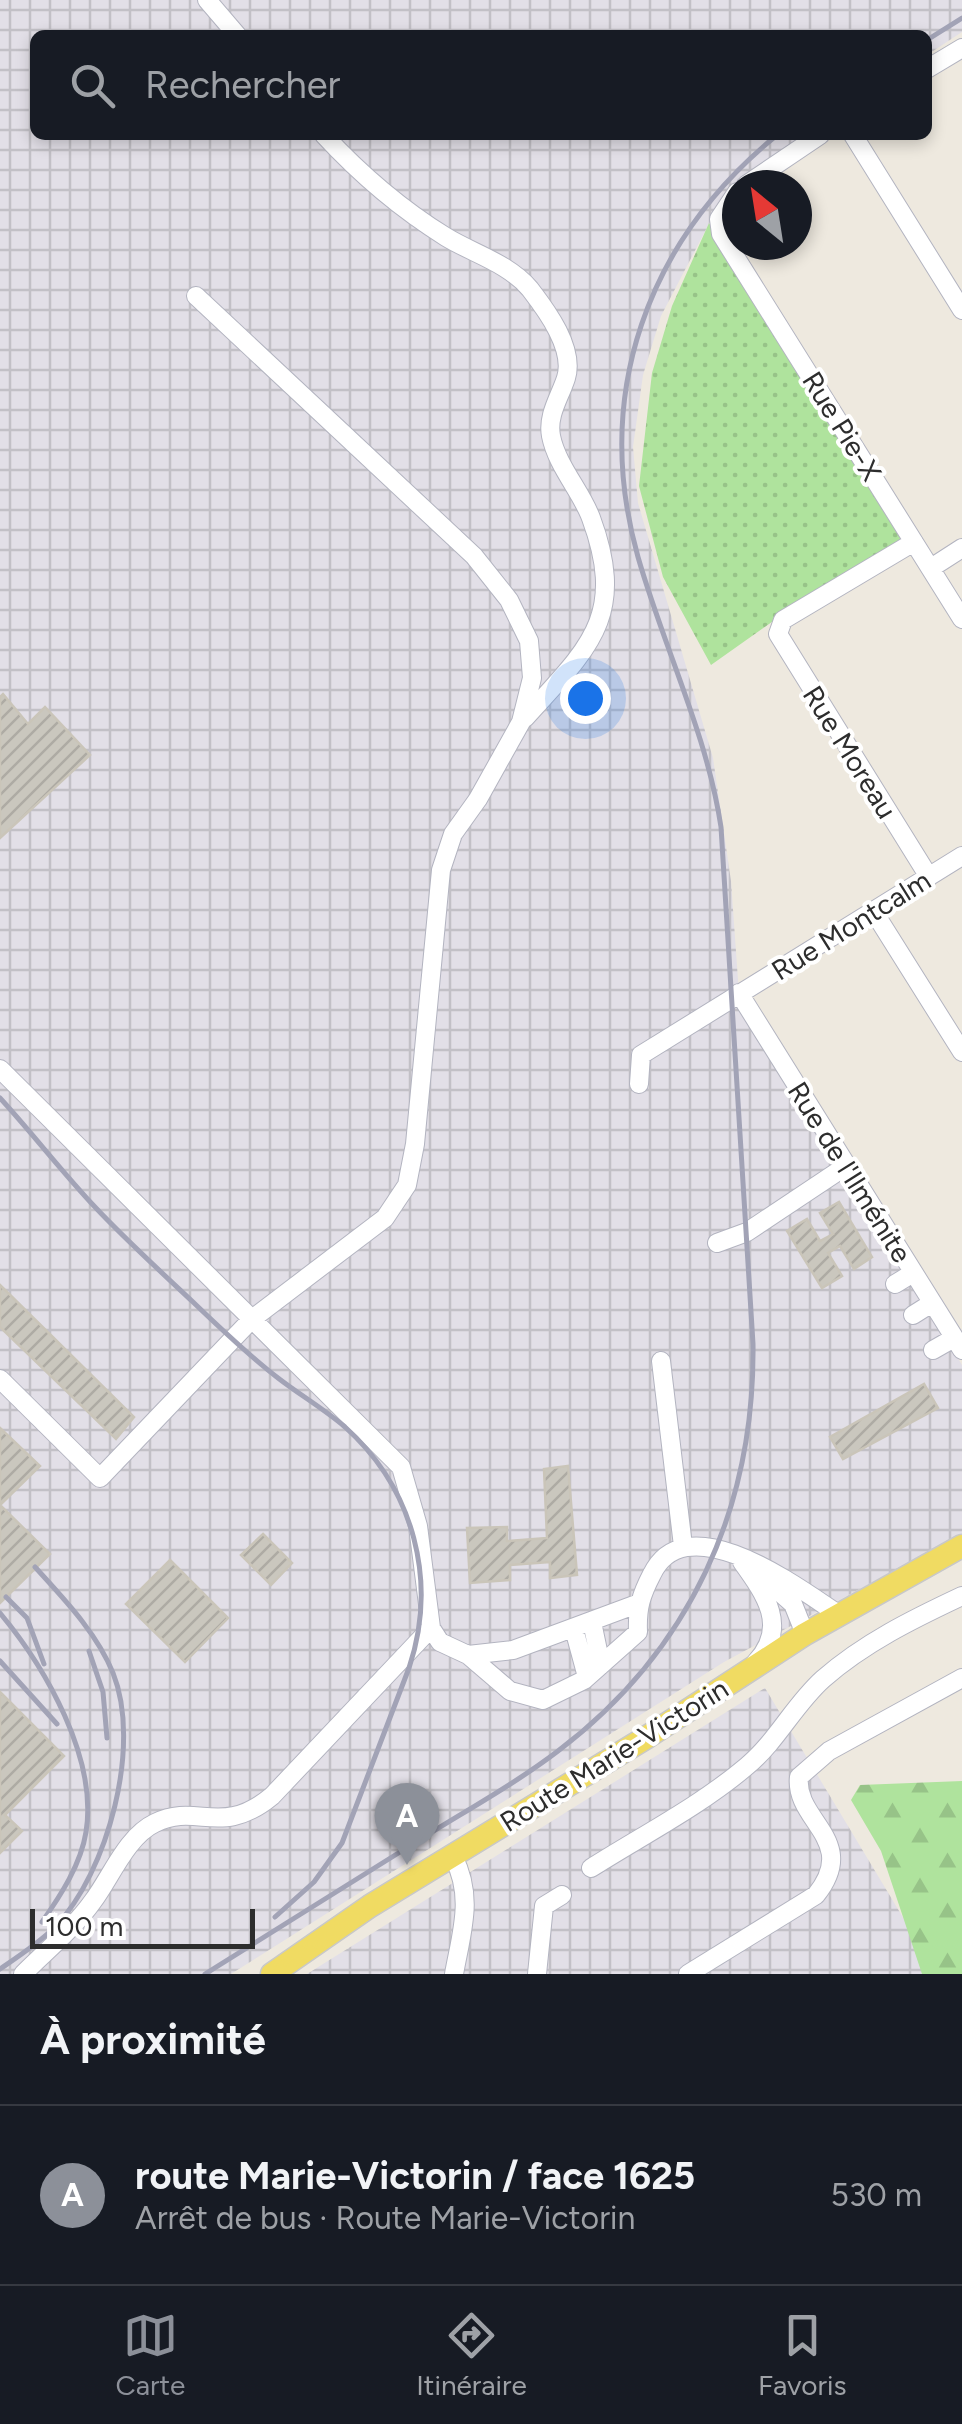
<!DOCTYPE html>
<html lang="fr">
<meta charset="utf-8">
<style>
:root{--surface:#171b24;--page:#242831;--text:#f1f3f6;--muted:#9ea1a6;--line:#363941;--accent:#8c9099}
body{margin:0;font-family:Figtree,sans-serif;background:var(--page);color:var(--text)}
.compass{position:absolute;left:722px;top:170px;width:90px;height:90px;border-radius:50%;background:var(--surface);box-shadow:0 5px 15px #0003;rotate:330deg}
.scale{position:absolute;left:30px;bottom:25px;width:225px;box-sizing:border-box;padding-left:10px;border:5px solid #2d2d2d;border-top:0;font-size:28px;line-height:35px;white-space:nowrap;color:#2d2d2d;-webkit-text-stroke:8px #fff;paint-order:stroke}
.you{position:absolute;left:585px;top:698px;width:35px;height:35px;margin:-25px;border:8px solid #fff;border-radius:50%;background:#1a73e8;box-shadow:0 0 0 15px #1a73e833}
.badge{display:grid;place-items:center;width:65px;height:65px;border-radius:50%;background:var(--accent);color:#fff;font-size:32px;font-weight:700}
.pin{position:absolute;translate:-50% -82px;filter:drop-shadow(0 2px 5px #0008)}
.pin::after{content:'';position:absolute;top:52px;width:35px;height:30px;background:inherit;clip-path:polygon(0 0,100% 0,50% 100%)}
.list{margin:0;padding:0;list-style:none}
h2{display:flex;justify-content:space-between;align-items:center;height:130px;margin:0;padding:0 40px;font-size:42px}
h2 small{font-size:32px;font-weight:400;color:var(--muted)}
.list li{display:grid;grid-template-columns:65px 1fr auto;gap:30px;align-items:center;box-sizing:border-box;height:180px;padding:0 40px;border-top:2px solid var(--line)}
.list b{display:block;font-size:38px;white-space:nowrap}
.list p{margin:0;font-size:32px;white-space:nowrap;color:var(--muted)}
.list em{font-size:32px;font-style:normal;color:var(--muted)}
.icon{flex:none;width:55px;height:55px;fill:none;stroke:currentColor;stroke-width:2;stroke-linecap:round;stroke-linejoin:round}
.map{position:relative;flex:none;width:962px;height:1974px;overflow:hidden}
.search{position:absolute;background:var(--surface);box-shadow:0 5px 15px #0003;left:30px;right:30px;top:30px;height:110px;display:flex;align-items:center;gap:25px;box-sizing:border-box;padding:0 35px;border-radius:15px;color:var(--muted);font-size:38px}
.sheet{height:310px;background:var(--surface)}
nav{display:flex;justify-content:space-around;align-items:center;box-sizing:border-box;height:140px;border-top:2px solid var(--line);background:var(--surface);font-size:28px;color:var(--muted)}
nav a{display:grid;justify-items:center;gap:5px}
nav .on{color:var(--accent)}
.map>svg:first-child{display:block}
</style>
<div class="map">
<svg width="962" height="1974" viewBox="0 0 962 1974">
<defs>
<pattern id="industrial-grid" width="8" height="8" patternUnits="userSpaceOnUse" patternTransform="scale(2.5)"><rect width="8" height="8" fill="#e2dfe7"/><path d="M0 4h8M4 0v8" fill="none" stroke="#c2c0c6"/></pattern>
<pattern id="forest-firs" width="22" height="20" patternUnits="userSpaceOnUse" patternTransform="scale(2.5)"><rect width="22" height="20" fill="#afe39d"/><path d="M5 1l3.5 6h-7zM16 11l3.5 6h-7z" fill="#97c388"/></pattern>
<pattern id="park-dots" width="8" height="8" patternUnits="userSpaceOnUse" patternTransform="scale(2.5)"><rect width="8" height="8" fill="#afe39d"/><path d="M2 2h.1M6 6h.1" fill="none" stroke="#97c388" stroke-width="1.8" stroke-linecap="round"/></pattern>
<pattern id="building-hatch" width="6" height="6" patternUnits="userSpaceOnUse" patternTransform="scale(2.5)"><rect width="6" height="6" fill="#cac7be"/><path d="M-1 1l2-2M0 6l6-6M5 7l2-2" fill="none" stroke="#aeaba4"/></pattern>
</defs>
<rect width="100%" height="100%" fill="#eee9df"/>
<path fill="url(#industrial-grid)" d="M0 0H962V32L927 55V35H35V135H808L727 189 661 316 643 375 633 447 638 503 713 758 731 881 739 994 962 1365V1534L724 1662 231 1974H0Z
M765 1688 937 1974H307Z"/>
<path fill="url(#forest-firs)" d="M962 1781V1974H922L881 1851 851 1800 860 1785Z"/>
<path fill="url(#park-dots)" d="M709 223 909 534 776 619 711 665 663 577 639 486 652 373 672 306Z"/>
<path fill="url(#building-hatch)" stroke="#cac5b9" stroke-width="2.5" d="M3 694 28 724 45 707 90 755 0 838V697Z
M839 1202 872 1257 854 1269 840 1246 828 1253 842 1276 822 1288 787 1231 807 1219 820 1241 833 1234 820 1213Z
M0 1285 134 1417 116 1439 0 1327Z
M924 1384 938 1408 843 1459 830 1437Z
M0 1428 40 1466 0 1505 50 1554 0 1603Z
M568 1466 577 1575 550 1578V1562L510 1565V1580L470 1583 467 1528 507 1527V1541L547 1538 544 1469Z
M263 1534 292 1563 271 1585 241 1555Z
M170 1560 228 1618 185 1662 126 1604Z
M0 1692 64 1756 5 1815 22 1831 0 1853Z"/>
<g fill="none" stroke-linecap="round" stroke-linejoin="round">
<defs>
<path id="minor" d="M207 0 237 35
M927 69 962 48
M324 135C360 174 401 209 446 237 474 254 508 263 530 289 547 311 575 349 566 378 560 397 547 415 551 436 557 466 581 491 591 518 628 618 587 649 525 718
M853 135 962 310
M746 185 820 135
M737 192 719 219 721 234 962 619
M914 542 783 620 778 634 929 877
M931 568 962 548
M874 912 962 1052
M739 993 962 1350
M0 1069 401 1467 418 1526 431 1628 440 1642 468 1655 510 1691 543 1700 584 1680 638 1632C637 1608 641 1595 652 1574 686 1504 796 1586 838 1614
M639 1084 641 1055 962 856
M717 1243 747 1232 846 1166
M895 1284 913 1273
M913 1315 932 1303
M933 1350 954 1338
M661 1361 683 1546
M0 1379 100 1478 252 1319 385 1218 407 1185 415 1144 441 870 453 834 478 799 521 722 532 678 529 641 509 600 474 556 196 296
M742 1562C765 1594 789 1627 756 1662
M766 1580 793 1604 805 1634
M592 1622 601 1665
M574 1629 587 1677
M468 1655 513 1650 637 1604
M453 1856C474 1897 462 1930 454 1974
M591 1868C643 1835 700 1806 747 1766 777 1741 794 1705 823 1679 864 1643 913 1619 962 1596
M23 1974C46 1951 74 1928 93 1901 111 1877 127 1836 155 1823 198 1802 221 1838 272 1796L431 1628
M537 1974 544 1906 562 1895
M688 1974 816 1895C860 1840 794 1821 799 1777L829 1751 962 1678"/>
<path id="major" d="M272 1974 370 1906 647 1737 805 1634 962 1546"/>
</defs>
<use href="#minor" stroke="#b3b4c0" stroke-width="20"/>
<use href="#major" stroke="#c8c8c8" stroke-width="25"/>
<use href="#minor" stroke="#fff" stroke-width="18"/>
<use href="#major" stroke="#f0db62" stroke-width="22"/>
<path stroke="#a2a3b6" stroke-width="5" d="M927 40 962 18
M0 1098C33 1134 62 1172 95 1207 126 1240 160 1271 193 1302 220 1328 248 1355 278 1378 300 1395 324 1409 345 1427 414 1489 438 1581 409 1668L342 1843 314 1882 275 1917
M6 1597 27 1618 44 1664
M0 1613C46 1668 98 1759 86 1832 81 1864 61 1895 42 1922
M89 1651 103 1692 107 1738
M0 1661 57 1724
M0 1969C19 1956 39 1943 55 1927 108 1872 142 1745 113 1673 97 1633 64 1599 35 1567
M205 1974C278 1928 351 1883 424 1837 469 1809 516 1783 558 1751 690 1651 755 1508 753 1344L721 827C707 734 664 648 638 557 592 394 647 241 777 135"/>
</g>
<g text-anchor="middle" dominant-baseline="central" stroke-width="8" stroke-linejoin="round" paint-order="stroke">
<g font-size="28" fill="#2d2d2d" stroke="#fff">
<text transform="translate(842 426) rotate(58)">Rue Pie-X</text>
<text transform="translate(850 752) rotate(58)">Rue Moreau</text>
<text transform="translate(851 925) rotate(-32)">Rue Montcalm</text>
<text transform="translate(850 1172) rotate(58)">Rue de l'Ilménite</text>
<text transform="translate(614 1755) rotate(-32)">Route Marie-Victorin</text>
</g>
</g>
</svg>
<svg class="compass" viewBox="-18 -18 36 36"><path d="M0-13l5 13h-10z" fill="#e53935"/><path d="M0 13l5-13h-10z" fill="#9ea1a6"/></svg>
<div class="scale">100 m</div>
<div class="you"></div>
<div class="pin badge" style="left:407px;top:1865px">A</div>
<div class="search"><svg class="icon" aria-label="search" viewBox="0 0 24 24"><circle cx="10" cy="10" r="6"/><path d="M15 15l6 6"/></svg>Rechercher</div>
</div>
<section class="sheet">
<h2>À proximité<small></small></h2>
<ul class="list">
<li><span class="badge">A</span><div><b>route Marie-Victorin / face 1625</b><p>Arrêt de bus · Route Marie-Victorin</p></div><em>530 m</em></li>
</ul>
</section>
<nav>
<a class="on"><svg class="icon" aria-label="map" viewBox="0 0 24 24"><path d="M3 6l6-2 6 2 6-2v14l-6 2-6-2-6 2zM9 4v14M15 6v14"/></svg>Carte</a>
<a><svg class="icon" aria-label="directions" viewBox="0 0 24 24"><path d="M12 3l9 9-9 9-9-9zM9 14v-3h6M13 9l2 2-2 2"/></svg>Itinéraire</a>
<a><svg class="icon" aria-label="saved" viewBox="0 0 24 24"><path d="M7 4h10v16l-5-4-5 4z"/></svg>Favoris</a>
</nav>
